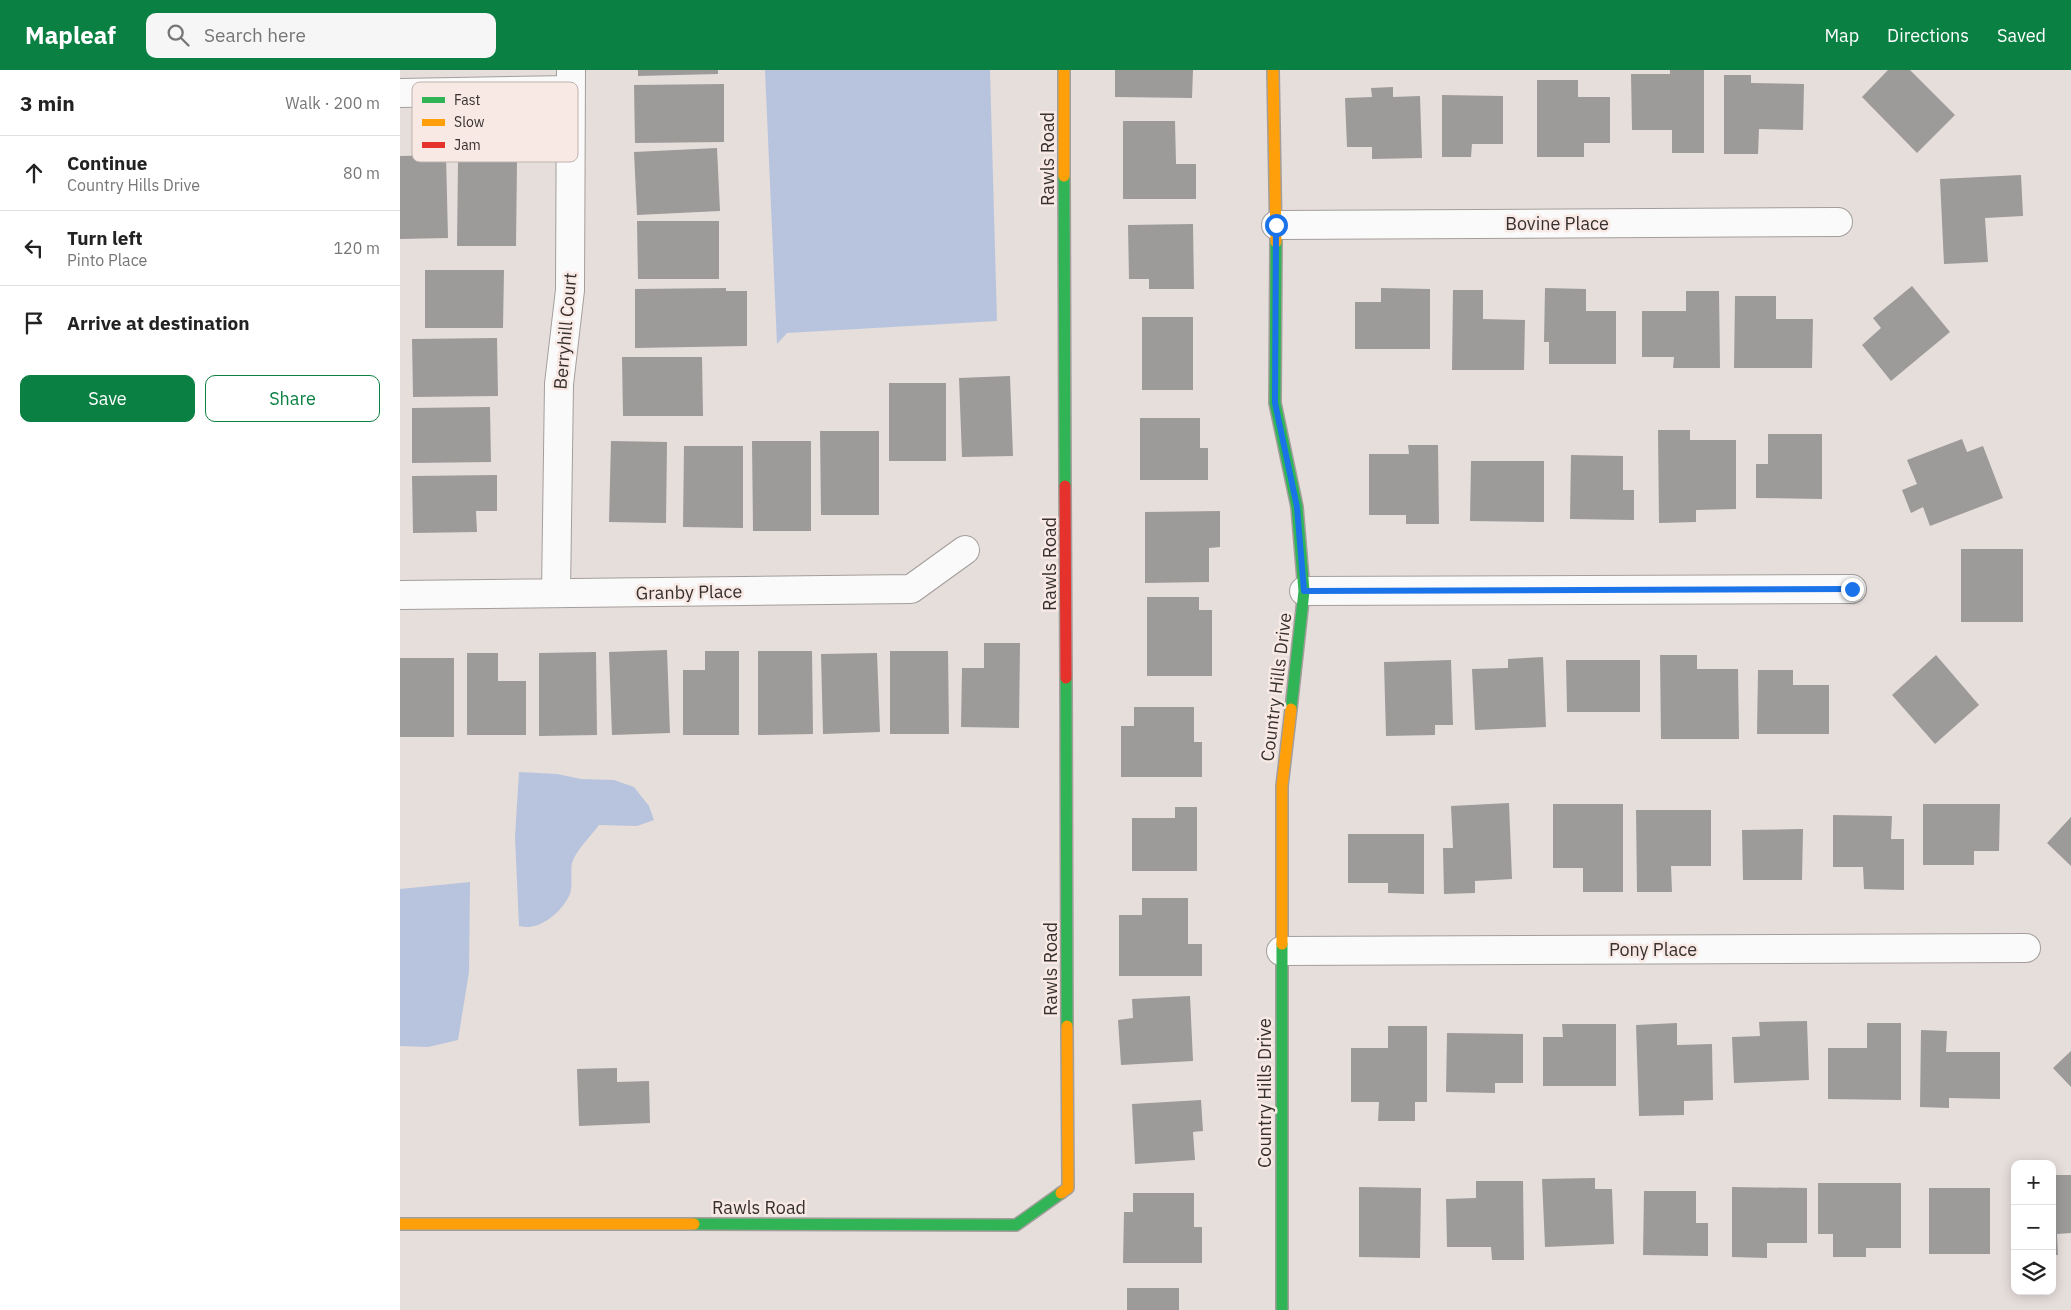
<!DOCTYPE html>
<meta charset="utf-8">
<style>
:root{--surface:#fff;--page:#f6f6f6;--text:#222;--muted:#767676;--line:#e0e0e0;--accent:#0b8043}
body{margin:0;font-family:"IBM Plex Sans",sans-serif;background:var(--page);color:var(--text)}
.controls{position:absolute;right:15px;bottom:15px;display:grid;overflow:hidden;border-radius:10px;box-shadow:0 2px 12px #0003}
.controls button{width:45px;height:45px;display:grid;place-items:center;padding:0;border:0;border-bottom:1px solid var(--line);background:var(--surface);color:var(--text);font:25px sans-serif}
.stop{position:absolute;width:15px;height:15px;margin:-11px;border:4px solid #1a73e8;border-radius:50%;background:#fff}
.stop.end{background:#1a73e8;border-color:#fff;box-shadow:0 1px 5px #0008}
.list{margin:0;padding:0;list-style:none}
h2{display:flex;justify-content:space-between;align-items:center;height:65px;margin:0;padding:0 20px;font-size:21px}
h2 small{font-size:16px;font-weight:400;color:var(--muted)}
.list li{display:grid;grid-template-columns:32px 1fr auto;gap:15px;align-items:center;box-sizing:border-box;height:75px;padding:0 20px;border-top:1px solid var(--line)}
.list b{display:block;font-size:19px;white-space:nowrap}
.list p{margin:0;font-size:16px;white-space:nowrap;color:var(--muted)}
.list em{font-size:16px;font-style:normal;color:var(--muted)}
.actions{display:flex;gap:10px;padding:15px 20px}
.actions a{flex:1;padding:11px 0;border:1px solid var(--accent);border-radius:10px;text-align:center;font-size:18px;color:var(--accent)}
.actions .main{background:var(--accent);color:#fff}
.icon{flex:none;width:28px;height:28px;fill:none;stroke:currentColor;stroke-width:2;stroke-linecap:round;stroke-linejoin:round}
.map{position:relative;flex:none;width:1671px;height:1240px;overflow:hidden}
header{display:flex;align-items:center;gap:30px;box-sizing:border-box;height:70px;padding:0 25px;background:var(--accent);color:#fff}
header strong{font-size:24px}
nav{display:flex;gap:28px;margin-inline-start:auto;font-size:18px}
.search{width:350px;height:45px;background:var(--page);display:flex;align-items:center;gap:12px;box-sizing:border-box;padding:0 18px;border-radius:10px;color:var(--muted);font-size:19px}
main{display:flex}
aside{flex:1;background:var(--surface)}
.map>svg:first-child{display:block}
</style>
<header>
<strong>Mapleaf</strong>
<div class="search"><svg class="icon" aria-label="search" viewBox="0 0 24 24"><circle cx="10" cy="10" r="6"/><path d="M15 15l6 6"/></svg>Search here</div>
<nav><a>Map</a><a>Directions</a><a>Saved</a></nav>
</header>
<main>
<aside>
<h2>3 min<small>Walk · 200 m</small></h2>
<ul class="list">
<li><svg class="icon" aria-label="ahead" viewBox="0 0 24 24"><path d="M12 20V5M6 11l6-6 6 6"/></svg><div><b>Continue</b><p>Country Hills Drive</p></div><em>80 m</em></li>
<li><svg class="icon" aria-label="left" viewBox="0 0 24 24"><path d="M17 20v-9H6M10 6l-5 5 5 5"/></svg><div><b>Turn left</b><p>Pinto Place</p></div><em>120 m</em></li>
<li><svg class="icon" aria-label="arrive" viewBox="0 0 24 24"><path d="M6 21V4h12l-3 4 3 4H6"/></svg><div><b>Arrive at destination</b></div></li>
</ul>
<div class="actions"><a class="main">Save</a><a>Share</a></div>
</aside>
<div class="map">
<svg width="1671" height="1240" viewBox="0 0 1671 1240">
<rect width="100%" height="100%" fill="#e6dedb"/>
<path fill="#b8c4dd" d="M365 0H590L597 251 387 263 377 274Z
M119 702 157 704 181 709 214 710 234 717 249 736 254 750 237 756 199 755C191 766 176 780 172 793 170 802 173 814 170 824 162 842 139 862 119 856L115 767Z
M70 812 69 902 58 970 28 977 0 976V819Z"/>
<path fill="#9d9a9a" d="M238 0H318V4L238 6Z
M715 0H793L792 28 715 27Z
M1270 0H1304V83H1272V60H1232L1231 4H1270Z
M1488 0H1510L1555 45 1517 83 1462 27Z
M1324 5H1351V13L1404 14 1403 60 1359 59 1358 84H1324Z
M1137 10H1178V27H1210V73H1184V87H1137Z
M324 14V72L235 73 234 15Z
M993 17V27L1020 26 1022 88 972 89V77H947L945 28 972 27 971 18Z
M1042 25 1103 26V74H1072L1071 87H1042Z
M723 51H775L776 94H796V129H723Z
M317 78 320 141 237 145 234 82Z
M46 85 48 168 0 169V86Z
M58 91H117L116 176H57Z
M1621 105 1623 146 1585 148 1588 192 1544 194 1540 109Z
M237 151H319V209H238Z
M793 154 794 219H749V209H729L728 155Z
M25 200H104L103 258H25Z
M1512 216 1550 262 1491 311 1462 275 1481 258 1473 248Z
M326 218V221H347V276L235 278V219Z
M981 218 1030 219V279H955V232H981Z
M1145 218 1186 219V241H1216V294H1149V272H1144Z
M1053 220H1083V249L1125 250 1124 300H1052Z
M1286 221H1319L1320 298H1273L1274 287H1242V241H1286Z
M1335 226H1376V249H1413L1412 298H1334Z
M742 247H793V320H742Z
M97 268 98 326 13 327 12 269Z
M222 287H302L303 346H223Z
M610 306 613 386 562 387 559 308Z
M489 313H546V391H489Z
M90 337 91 392 12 393V338Z
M740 348H800V378H808V410H740Z
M1258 360H1290V370H1336V439L1296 440V452L1259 453Z
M420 361H479V445H421Z
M1368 364H1422V429L1356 428V394H1368Z
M1562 369 1567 382 1583 376 1603 428 1530 456 1523 437 1511 443 1502 420 1517 414 1507 390Z
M211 371 267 372 266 453 209 452Z
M352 371H411V461H353Z
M1008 375H1038L1039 454H1006V445H969V384H1009Z
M284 376H343V458L283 457Z
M1171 385 1223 386V420H1234V450L1170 449Z
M1071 391H1144V452L1070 451Z
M97 405V441H76L77 462 13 463 12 406Z
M820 441V477L809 478V512L745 513V442Z
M1561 479H1623V552H1561Z
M747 527H799V540H812V606H747Z
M584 573H620L619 658 561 657 562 598H584Z
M267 580 270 663 212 665 209 582Z
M305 581H339V665H283V600H305Z
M358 581H412L413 664 358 665Z
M490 581H548L549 664H490Z
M196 582 197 665 139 666V583Z
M67 583H98V611H126V665H67Z
M477 583 480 662 423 664 421 584Z
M1260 585H1297V599H1338L1339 669H1261Z
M1536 585 1579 635 1535 674 1492 625Z
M1143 587 1146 657 1075 660 1072 599 1108 598V589Z
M0 588H54V667H0Z
M1051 590 1053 655H1035V665L986 666 984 592Z
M1166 590H1240V642H1167Z
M1358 600H1393V615H1429V664H1357Z
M734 637H794V672H802V707H721V656H734Z
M1109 733 1112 809 1075 811V823L1044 824 1043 778H1053L1051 736Z
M1153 734H1223V822H1183V798H1153Z
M1523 734H1600L1599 781H1574V795H1523Z
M775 737H797V801H732V748H775Z
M1236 740H1311V796H1271L1272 822H1237Z
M1433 745 1492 746 1491 769H1504V820L1464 819 1463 797H1433Z
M1671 747V796L1647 773Z
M1403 759 1402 810H1343L1342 760Z
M948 764H1024V824L988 823V813H948Z
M742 828H788V874H802V906H719V845H742Z
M790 926 793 991 721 995 718 950 733 948 732 929Z
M1407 951 1409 1010 1334 1013 1332 967 1360 966 1359 952Z
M1277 953V975L1312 974 1313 1030 1284 1031V1045L1239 1046 1236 955Z
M1467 953H1501V1030L1428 1029V978H1467Z
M1162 954H1216V1016H1143V967H1163Z
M988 956H1027V1032H1015V1051H978L979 1032H951V978H988Z
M1521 960 1547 961 1546 982H1600V1029L1549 1028V1038L1520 1037Z
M1047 963 1123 964V1013H1095V1023L1046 1022Z
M1671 981V1017L1653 998Z
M217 998V1012L249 1011 250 1053 179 1056 177 999Z
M801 1030 803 1061 793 1062 795 1090 735 1094 732 1034Z
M1652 1105H1671V1163L1657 1164 1658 1185H1652Z
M1195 1108V1119H1212L1214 1174 1145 1177 1142 1109Z
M1076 1111H1123L1124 1190H1092L1091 1177H1047L1046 1129 1076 1128Z
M1418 1113H1501V1178H1466V1187H1433V1164H1418Z
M959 1117 1021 1118 1020 1188 959 1187Z
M1332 1117 1407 1118V1173H1367V1188L1332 1187Z
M1529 1118H1590V1184H1529Z
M1244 1121H1296V1153H1308V1186L1243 1185Z
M733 1123H794V1157H802V1193H723L724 1142H733Z
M727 1218H779V1240H727Z"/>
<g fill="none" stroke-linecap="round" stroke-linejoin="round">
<defs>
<path id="street" d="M0 23 171 20
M876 155 1438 152
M904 521 1452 519
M156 523 159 314 170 220 171 0
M0 525 511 519 565 480
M881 881 1626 878"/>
<path id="fast" d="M664 106 665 416
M876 172 875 333 897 437 904 521 891 639
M666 608 667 956
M882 874V1240
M294 1154 616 1155 661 1123"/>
<path id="slow" d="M664 0V106
M873 0 876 172
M882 874V716L891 639
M661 1123 668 1118 667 956
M0 1154H294"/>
<path id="jam" d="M665 416 666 608"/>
</defs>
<use href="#street" stroke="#a39e9c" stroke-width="30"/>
<use href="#fast" stroke="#a39e9c" stroke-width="14"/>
<use href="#slow" stroke="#a39e9c" stroke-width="14"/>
<use href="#jam" stroke="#a39e9c" stroke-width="14"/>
<use href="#street" stroke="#fbfafa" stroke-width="28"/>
<use href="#fast" stroke="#30b455" stroke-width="11"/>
<use href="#slow" stroke="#ff9f0a" stroke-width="11"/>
<use href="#jam" stroke="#e5322d" stroke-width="11"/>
</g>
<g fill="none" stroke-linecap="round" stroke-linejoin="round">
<path stroke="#1a73e8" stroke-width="6" d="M876 155 875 333 897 437 904 521 1452 519"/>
</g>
<g text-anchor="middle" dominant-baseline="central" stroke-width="5" stroke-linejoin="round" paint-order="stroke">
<g font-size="18" fill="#36302e" stroke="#f8e9e4">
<text transform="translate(647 89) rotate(-90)">Rawls Road</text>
<text x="1157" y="153">Bovine Place</text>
<text transform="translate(165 261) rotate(-85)">Berryhill Court</text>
<text transform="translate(649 494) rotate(-90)">Rawls Road</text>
<text transform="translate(289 522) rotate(-1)">Granby Place</text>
<text transform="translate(876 617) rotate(-83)">Country Hills Drive</text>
<text x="1253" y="879">Pony Place</text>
<text transform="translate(650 899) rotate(-90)">Rawls Road</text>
<text transform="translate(864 1023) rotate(-90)">Country Hills Drive</text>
<text x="359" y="1137">Rawls Road</text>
</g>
</g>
<rect x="12" y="12" width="166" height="80" rx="8" fill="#f8e9e4" stroke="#beb2ad" stroke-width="1"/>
<rect x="22" y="27" width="23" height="6" fill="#30b455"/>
<rect x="22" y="49" width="23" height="7" fill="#ff9f0a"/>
<rect x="22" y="72" width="23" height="6" fill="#e5322d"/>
<g font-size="14" fill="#36302e">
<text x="54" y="35">Fast</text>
<text x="54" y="57">Slow</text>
<text x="54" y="80">Jam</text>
</g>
</svg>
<div class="controls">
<button>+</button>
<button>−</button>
<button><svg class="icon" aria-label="layers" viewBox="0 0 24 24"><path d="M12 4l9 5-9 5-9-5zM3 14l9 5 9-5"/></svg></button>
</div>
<div class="stop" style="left:876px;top:155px"></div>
<div class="stop end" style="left:1452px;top:519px"></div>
</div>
</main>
